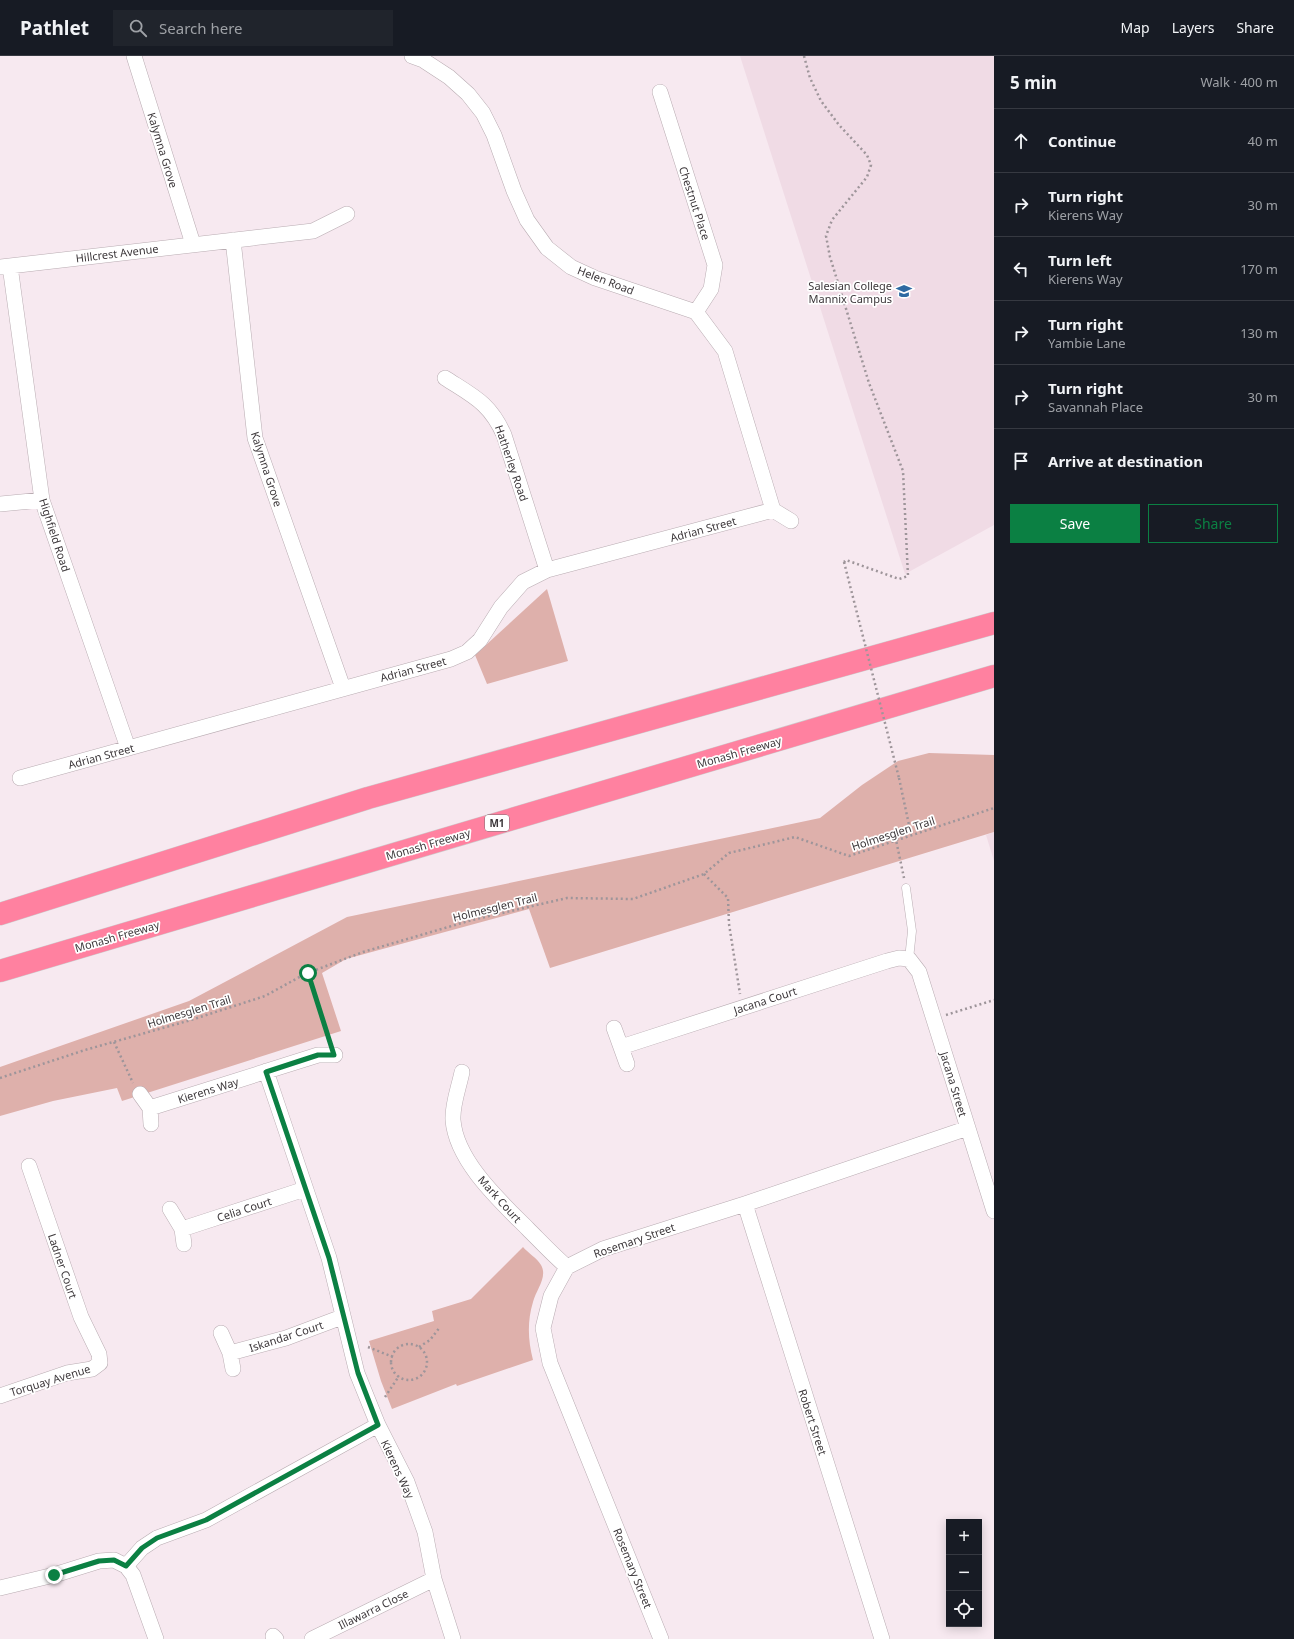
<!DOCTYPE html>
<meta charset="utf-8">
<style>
:root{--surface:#171b24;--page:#20242c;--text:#f1f3f6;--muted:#9ea1a6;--line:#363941;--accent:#0b8043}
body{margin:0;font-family:"Noto Sans",sans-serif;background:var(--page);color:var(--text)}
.controls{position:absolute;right:12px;bottom:12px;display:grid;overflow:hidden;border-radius:0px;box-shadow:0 2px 10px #0003}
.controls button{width:36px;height:36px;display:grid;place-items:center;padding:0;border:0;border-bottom:1px solid var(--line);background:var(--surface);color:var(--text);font:20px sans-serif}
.stop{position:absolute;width:12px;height:12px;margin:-9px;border:3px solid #0b8043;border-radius:50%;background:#fff}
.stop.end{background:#0b8043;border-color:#fff;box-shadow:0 1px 4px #0008}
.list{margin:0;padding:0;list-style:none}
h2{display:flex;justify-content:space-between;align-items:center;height:52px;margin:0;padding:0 16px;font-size:17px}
h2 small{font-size:13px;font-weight:400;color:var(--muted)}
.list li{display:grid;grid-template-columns:26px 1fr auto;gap:12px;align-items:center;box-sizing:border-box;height:64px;padding:0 16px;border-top:1px solid var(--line)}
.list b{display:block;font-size:15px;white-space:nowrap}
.list p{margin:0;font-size:13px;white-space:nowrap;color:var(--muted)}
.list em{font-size:13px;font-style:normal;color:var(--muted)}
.actions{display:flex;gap:8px;padding:12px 16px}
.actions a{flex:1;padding:9px 0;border:1px solid var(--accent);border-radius:0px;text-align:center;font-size:14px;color:var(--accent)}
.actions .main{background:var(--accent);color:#fff}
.icon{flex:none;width:22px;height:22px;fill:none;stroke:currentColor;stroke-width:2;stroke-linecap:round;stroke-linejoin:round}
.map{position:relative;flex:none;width:994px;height:1583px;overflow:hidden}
header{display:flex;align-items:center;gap:24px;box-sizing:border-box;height:56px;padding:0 20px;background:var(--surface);border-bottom:1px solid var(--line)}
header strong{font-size:19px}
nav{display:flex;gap:22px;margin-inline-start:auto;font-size:14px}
.search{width:280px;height:36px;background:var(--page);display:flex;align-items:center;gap:10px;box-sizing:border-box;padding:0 14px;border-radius:0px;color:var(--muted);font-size:15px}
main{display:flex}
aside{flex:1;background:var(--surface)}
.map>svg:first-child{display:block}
</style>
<header>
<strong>Pathlet</strong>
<div class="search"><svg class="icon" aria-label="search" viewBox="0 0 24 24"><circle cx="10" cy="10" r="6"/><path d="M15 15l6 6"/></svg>Search here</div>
<nav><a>Map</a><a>Layers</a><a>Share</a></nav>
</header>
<main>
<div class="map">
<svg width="994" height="1583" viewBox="0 0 994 1583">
<rect width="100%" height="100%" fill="#f7e9f0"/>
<path fill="#f0dbe5" d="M740 0H994V469L905 518Z
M994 776V805L986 779Z"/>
<path fill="#deb0ab" d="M547 533 568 605 487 628 475 599Z
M929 697 994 699V776L550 912 529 853 346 903 322 917 341 975 122 1045 117 1032 53 1045 0 1060V1011L189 945 347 861 820 762 862 729 898 705Z
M523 1191C528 1197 537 1202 541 1209 548 1221 536 1234 533 1246 527 1266 528 1284 533 1304L457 1330 456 1328 392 1353 381 1325 369 1285 434 1265 432 1255 471 1243Z"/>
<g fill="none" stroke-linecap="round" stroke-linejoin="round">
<defs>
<path id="lane" d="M906 832 912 875 909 903"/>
<path id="street" d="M134 0 193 188
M412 0 423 4 449 21 468 38 483 57 494 79 514 135 527 164 547 192 571 211 595 222 696 256 725 295 773 454
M660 36 715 209 711 233 696 256
M233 184 255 382 343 632
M10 210 42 444 128 692
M1 211 313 175 347 158
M445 322C473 340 490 347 504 379L547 514
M0 448 42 444
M773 454 791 465
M20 722 451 603 467 596 480 584 501 551 523 526 547 514 773 454
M614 972 627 1008
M621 991 887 905 899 902 909 903 919 916 994 1155
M266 1015 329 1202 357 1317 378 1369 407 1426 425 1476 434 1523 453 1583
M462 1016C459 1031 452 1049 453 1064 456 1105 500 1145 528 1173 540 1185 553 1199 567 1211
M140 1038 150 1052 151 1068
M150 1052 318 999H335
M745 1148 882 1583
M170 1153 182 1173 184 1188
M182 1173 305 1133
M221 1277 230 1297 233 1313
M230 1297 286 1282 342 1261
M0 1340 67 1317 92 1313 100 1307 99 1298 81 1261 29 1110
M126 1510 142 1492 157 1482 206 1464 378 1369
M0 1532 54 1519 99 1505 114 1504 126 1510 133 1519 156 1583
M273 1580 276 1583
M312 1583 434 1523
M661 1583 550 1307 543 1272 551 1240 567 1211 603 1193 745 1148 968 1072"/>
<path id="highway" d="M0 858 368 742 994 567
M0 915 994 620"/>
</defs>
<use href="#lane" stroke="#b9acb2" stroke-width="9"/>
<use href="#street" stroke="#b9acb2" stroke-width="16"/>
<use href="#highway" stroke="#cccbcc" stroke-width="23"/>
<path stroke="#9e959a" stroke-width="2.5" stroke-dasharray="2 3" stroke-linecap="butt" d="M804 0 810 22 821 45 839 69 867 99 871 109 867 121 832 164 826 180 830 201 869 327 903 415 908 520 899 523 846 504 844 506
M899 722 909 769 896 784 904 822
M704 818 728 842 729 868 740 938
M308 917 330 985
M946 959 994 944
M114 986 133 1027
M0 1022 85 994 191 964 265 940 305 918 363 896 472 864 567 842 633 843 704 818 729 797 795 781 849 800 994 752
M391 1306a18 18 0 1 1 36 0a18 18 0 1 1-36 0Z
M368 1291 393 1301
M419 1291 430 1284 440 1271
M385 1341 399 1320"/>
<use href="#lane" stroke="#fff" stroke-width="8"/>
<use href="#street" stroke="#fff" stroke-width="15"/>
<use href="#highway" stroke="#ff81a0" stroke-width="22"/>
<path stroke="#9e959a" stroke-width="2.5" stroke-dasharray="2 3" stroke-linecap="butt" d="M844 506 899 722"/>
</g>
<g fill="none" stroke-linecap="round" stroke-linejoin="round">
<path stroke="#0b8043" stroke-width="5" d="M54 1519 99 1505 114 1504 126 1510 142 1492 157 1482 206 1464 378 1369 358 1317 329 1202 266 1016 318 999H334L308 917"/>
</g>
<defs>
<symbol id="school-bare" viewBox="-9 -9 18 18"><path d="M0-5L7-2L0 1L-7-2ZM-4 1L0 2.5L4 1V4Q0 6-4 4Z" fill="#2e6aa2" stroke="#fff" stroke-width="2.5" paint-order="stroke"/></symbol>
</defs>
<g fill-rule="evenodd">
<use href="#school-bare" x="893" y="224" width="22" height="22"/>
</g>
<g text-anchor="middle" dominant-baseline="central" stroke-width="3.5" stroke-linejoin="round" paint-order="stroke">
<rect fill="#fff" stroke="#767375" stroke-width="1" x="485" y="759" width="24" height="16" rx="3"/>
<g font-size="10" font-weight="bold" fill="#3c373a">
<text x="497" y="767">M1</text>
</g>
<g font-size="11" fill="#3c373a" stroke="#fff">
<text transform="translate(163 94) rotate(73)">Kalymna Grove</text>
<text transform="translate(695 147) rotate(72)">Chestnut Place</text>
<text transform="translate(117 197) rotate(-7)">Hillcrest Avenue</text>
<text transform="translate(606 224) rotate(21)">Helen Road</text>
<text transform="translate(512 407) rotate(71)">Hatherley Road</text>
<text transform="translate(267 413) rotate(72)">Kalymna Grove</text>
<text transform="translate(703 473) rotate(-15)">Adrian Street</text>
<text transform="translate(55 479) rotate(72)">Highfield Road</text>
<text transform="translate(413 613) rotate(-15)">Adrian Street</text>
<text transform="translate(739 696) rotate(-16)">Monash Freeway</text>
<text transform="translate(101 700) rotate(-15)">Adrian Street</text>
<text transform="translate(893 777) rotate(-18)">Holmesglen Trail</text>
<text transform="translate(428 788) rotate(-16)">Monash Freeway</text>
<text transform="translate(495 851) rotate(-14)">Holmesglen Trail</text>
<text transform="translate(117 880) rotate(-16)">Monash Freeway</text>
<text transform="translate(765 944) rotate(-18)">Jacana Court</text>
<text transform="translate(189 955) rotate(-17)">Holmesglen Trail</text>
<text transform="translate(954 1028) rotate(73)">Jacana Street</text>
<text transform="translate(208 1034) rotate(-17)">Kierens Way</text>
<text transform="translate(500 1143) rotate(48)">Mark Court</text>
<text transform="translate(244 1153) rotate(-18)">Celia Court</text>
<text transform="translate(634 1184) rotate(-19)">Rosemary Street</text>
<text transform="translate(63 1210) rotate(71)">Ladner Court</text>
<text transform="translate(286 1280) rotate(-18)">Iskandar Court</text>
<text transform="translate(50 1324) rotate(-17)">Torquay Avenue</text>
<text transform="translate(813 1366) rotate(72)">Robert Street</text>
<text transform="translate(398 1413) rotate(65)">Kierens Way</text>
<text transform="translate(633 1512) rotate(68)">Rosemary Street</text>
<text transform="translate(373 1553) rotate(-26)">Illawarra Close</text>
</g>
<g font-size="11" fill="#3c373a" stroke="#fff" text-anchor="end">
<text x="892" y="229">Salesian College<tspan x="892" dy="13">Mannix Campus</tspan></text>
</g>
</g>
</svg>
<div class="controls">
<button>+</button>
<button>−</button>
<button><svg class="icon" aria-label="locate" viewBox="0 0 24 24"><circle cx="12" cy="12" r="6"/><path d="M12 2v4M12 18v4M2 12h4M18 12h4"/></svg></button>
</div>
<div class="stop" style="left:308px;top:917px"></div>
<div class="stop end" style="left:54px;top:1519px"></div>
</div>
<aside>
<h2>5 min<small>Walk · 400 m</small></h2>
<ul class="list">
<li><svg class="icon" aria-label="ahead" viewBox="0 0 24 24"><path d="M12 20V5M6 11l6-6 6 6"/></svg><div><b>Continue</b></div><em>40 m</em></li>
<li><svg class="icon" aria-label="right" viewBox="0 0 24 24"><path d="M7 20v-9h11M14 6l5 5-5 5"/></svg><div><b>Turn right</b><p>Kierens Way</p></div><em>30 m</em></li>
<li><svg class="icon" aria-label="left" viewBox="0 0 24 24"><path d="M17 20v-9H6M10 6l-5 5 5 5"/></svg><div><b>Turn left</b><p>Kierens Way</p></div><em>170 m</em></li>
<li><svg class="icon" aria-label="right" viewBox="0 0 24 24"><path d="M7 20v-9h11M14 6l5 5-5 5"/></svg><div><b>Turn right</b><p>Yambie Lane</p></div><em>130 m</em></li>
<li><svg class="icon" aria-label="right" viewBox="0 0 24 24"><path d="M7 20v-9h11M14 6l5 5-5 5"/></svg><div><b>Turn right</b><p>Savannah Place</p></div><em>30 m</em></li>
<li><svg class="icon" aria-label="arrive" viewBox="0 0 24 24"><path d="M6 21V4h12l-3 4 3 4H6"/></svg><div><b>Arrive at destination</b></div></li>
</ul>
<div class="actions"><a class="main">Save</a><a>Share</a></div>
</aside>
</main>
